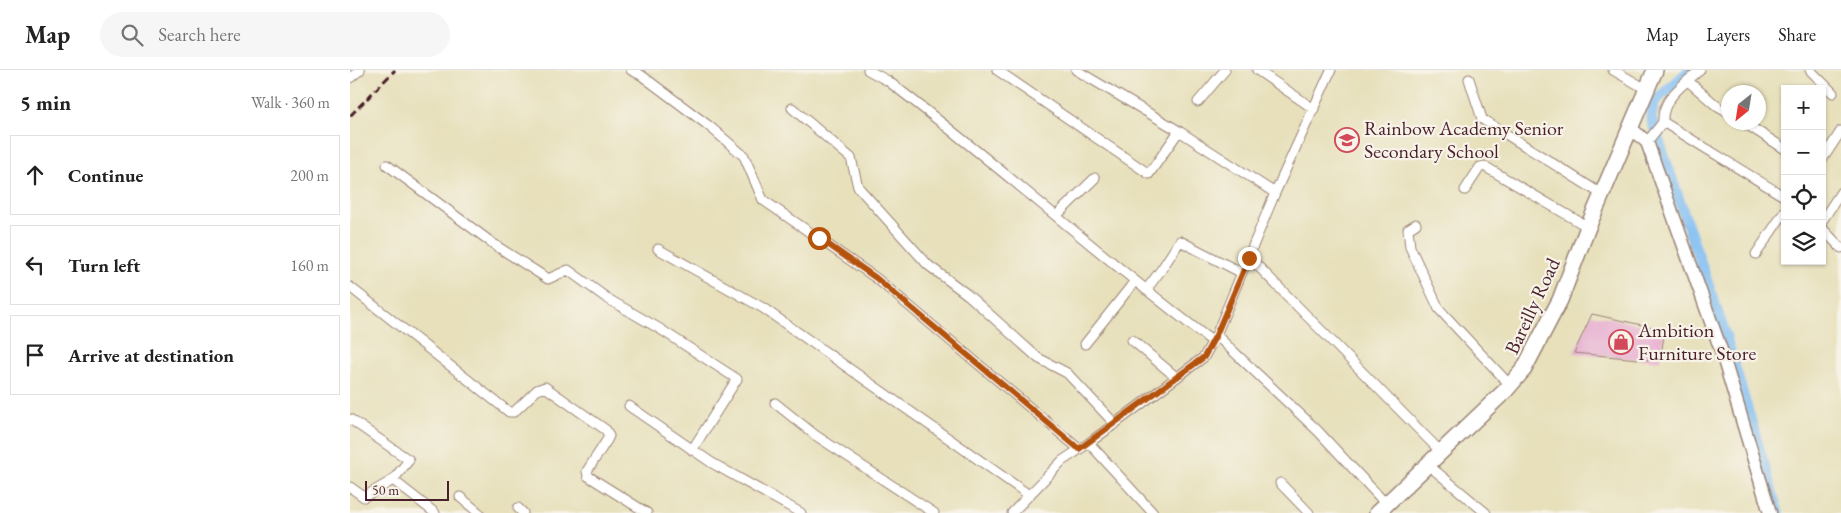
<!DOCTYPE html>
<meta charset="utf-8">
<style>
:root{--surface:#fff;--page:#f6f6f6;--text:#222;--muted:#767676;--line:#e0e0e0}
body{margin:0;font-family:"EB Garamond",serif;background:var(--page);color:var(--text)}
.controls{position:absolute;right:15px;top:15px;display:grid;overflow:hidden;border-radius:0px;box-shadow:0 1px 4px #0004}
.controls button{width:45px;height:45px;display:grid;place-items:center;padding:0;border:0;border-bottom:1px solid var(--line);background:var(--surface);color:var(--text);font:25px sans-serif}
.compass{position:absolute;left:1371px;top:15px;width:45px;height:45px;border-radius:50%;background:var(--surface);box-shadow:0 1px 4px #0004;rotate:210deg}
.scale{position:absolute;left:15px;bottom:12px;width:84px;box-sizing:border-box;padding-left:5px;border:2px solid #4a1f2b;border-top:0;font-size:14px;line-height:18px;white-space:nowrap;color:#4a1f2b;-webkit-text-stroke:4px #f7f3e8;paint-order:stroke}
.stop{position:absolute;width:15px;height:15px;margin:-11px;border:4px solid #b45309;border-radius:50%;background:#fff}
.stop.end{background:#b45309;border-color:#fff;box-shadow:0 1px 5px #0008}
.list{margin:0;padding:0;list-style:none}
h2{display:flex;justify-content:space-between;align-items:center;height:65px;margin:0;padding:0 20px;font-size:21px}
h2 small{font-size:16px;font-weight:400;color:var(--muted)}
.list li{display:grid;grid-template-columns:32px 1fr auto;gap:15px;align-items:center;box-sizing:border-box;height:80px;margin:0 10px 10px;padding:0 10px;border:1px solid var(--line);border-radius:0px}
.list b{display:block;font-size:19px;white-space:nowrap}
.list em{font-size:16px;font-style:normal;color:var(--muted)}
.icon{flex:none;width:28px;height:28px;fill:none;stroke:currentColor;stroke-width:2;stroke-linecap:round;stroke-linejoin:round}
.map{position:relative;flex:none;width:1491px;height:443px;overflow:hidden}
header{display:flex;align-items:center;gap:30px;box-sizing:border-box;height:70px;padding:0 25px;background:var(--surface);border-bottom:1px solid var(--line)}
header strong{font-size:24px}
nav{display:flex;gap:28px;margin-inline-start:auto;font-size:18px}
.search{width:350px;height:45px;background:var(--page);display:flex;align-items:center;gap:12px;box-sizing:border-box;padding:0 18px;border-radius:28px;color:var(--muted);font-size:19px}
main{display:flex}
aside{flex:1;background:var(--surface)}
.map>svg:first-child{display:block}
</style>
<header>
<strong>Map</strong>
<div class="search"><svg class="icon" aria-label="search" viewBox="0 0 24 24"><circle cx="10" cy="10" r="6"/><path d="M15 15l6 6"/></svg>Search here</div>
<nav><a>Map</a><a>Layers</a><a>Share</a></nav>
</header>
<main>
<aside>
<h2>5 min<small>Walk · 360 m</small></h2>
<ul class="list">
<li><svg class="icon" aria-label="ahead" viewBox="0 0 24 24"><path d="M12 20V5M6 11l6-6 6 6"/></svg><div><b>Continue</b></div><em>200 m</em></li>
<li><svg class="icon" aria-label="left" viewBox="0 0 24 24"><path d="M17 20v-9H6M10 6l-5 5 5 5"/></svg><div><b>Turn left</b></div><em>160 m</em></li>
<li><svg class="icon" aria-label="arrive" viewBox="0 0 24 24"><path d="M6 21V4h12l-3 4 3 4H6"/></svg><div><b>Arrive at destination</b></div></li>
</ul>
</aside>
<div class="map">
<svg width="1491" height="443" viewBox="0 0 1491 443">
<rect width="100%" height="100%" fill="#f7f3e8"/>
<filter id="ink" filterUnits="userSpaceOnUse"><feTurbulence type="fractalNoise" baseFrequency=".02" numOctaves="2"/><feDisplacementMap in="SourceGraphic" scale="10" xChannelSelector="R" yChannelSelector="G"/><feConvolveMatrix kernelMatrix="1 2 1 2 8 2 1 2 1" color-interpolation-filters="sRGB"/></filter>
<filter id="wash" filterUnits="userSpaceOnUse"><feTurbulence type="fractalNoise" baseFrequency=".0096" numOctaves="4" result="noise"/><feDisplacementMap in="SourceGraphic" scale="20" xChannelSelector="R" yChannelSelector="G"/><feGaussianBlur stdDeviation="1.12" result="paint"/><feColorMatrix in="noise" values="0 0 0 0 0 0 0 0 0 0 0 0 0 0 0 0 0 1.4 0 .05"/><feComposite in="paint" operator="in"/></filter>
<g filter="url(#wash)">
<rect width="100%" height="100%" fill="#e7e0bb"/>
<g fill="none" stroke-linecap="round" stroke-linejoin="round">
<path stroke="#7fbdf3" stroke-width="11" d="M1340 0 1304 32 1301 48 1375 264 1428 443"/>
</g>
<g id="blocks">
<path fill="#e6accf" d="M1242 244 1315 260 1310 291 1224 283Z"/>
</g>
</g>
<g filter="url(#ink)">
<use href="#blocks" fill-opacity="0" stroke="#988073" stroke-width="1"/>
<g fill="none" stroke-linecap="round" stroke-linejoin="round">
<defs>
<path id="minor" d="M281 0 291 5 359 56 394 86 413 130 526 208 729 379
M518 0 538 11C649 95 752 188 863 272
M647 0 799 104 829 61
M726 0 829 61 925 123
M907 0 964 39
M1263 0 1296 19
M1460 0 1483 23
M0 8 10 0
M1119 9 1132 49 1253 125
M1338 11 1368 37 1378 43
M848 32 875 0
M442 38 501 88 508 117 578 195 618 225 688 288 717 303 765 354
M1313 52 1435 127
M1393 52 1435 79
M1297 72 1313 52C1311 29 1334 14 1350 0
M1472 90 1491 61
M37 95 145 175 198 209 218 200 258 229 310 259 387 309 342 380
M1115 120 1130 97 1134 96 1238 157
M706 146 745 108
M1472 151 1491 122
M1066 154 1058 159 1060 177 1089 239 1160 315
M1472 158 1491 178
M308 179 413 238 679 425
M1406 184 1435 141
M899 187 1091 382
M0 217 159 342H164L187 320 195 317 256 360 259 366 257 370 237 401 238 406 297 443
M796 220 811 200 830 171 892 203
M866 265 968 361 1036 434
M782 270 826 307
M735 274 785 211
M425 333 465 365 584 443
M279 336 362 393 451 443
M0 349 59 390 43 410
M739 373 803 443
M1077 394 1136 443
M930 413 959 443
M0 417 14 427 43 410 85 443
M110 427 129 443
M168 438 173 443
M662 443 712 391 739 373 854 287 866 265 925 123 981 0"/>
<path id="secondary" d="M1280 58 1297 72 1371 280 1420 443"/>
<path id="trunk" d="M1027 443 1156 320 1174 299 1210 230 1238 157 1305 0"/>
</defs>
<use href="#minor" stroke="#988073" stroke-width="11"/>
<use href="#secondary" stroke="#988073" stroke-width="15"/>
<use href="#trunk" stroke="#988073" stroke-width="18"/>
<use href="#minor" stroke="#fff" stroke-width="9"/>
<use href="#secondary" stroke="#fff" stroke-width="12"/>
<use href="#trunk" stroke="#fff" stroke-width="15"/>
<path stroke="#4a1f2b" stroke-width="3" stroke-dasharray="8 4" stroke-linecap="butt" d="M0 46 45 0"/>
</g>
</g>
<g fill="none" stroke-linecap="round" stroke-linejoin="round" filter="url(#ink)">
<path stroke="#b45309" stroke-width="6" d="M469 168 526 208 729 379 854 287 866 265 899 188"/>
</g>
<defs>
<symbol id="school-ring" viewBox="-11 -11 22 22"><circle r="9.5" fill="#f7f3e8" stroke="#d1495b" stroke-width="1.5"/><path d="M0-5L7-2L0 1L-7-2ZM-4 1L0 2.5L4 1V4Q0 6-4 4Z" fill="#d1495b"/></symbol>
<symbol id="shop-ring" viewBox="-11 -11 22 22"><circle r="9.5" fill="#f7f3e8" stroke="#d1495b" stroke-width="1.5"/><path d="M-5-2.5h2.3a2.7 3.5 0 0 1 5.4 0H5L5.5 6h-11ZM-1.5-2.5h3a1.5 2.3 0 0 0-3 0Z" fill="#d1495b"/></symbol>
</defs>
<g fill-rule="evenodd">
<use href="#school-ring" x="983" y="56" width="28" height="28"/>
<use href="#shop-ring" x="1257" y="258" width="28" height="28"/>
</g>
<g text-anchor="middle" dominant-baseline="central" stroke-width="4.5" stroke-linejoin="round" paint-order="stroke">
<g font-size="20" fill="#4a1f2b" stroke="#f7f3e8" text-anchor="start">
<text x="1014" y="58">Rainbow Academy Senior<tspan x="1014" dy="23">Secondary School</tspan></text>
<text x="1288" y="260">Ambition<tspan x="1288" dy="23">Furniture Store</tspan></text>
</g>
<g font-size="20" fill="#4a1f2b" stroke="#f7f3e8">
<text transform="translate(1182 236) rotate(-65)">Bareilly Road</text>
</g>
</g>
</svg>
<div class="controls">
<button>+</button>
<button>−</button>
<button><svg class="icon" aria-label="locate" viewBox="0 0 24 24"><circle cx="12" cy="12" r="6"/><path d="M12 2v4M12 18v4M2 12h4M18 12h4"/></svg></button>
<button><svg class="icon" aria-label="layers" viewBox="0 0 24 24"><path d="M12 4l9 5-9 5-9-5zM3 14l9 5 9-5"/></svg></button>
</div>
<svg class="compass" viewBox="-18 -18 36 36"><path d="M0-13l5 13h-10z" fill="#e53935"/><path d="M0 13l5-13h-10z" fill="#767676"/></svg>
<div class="scale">50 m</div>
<div class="stop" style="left:469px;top:168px"></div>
<div class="stop end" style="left:899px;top:188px"></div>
</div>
</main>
